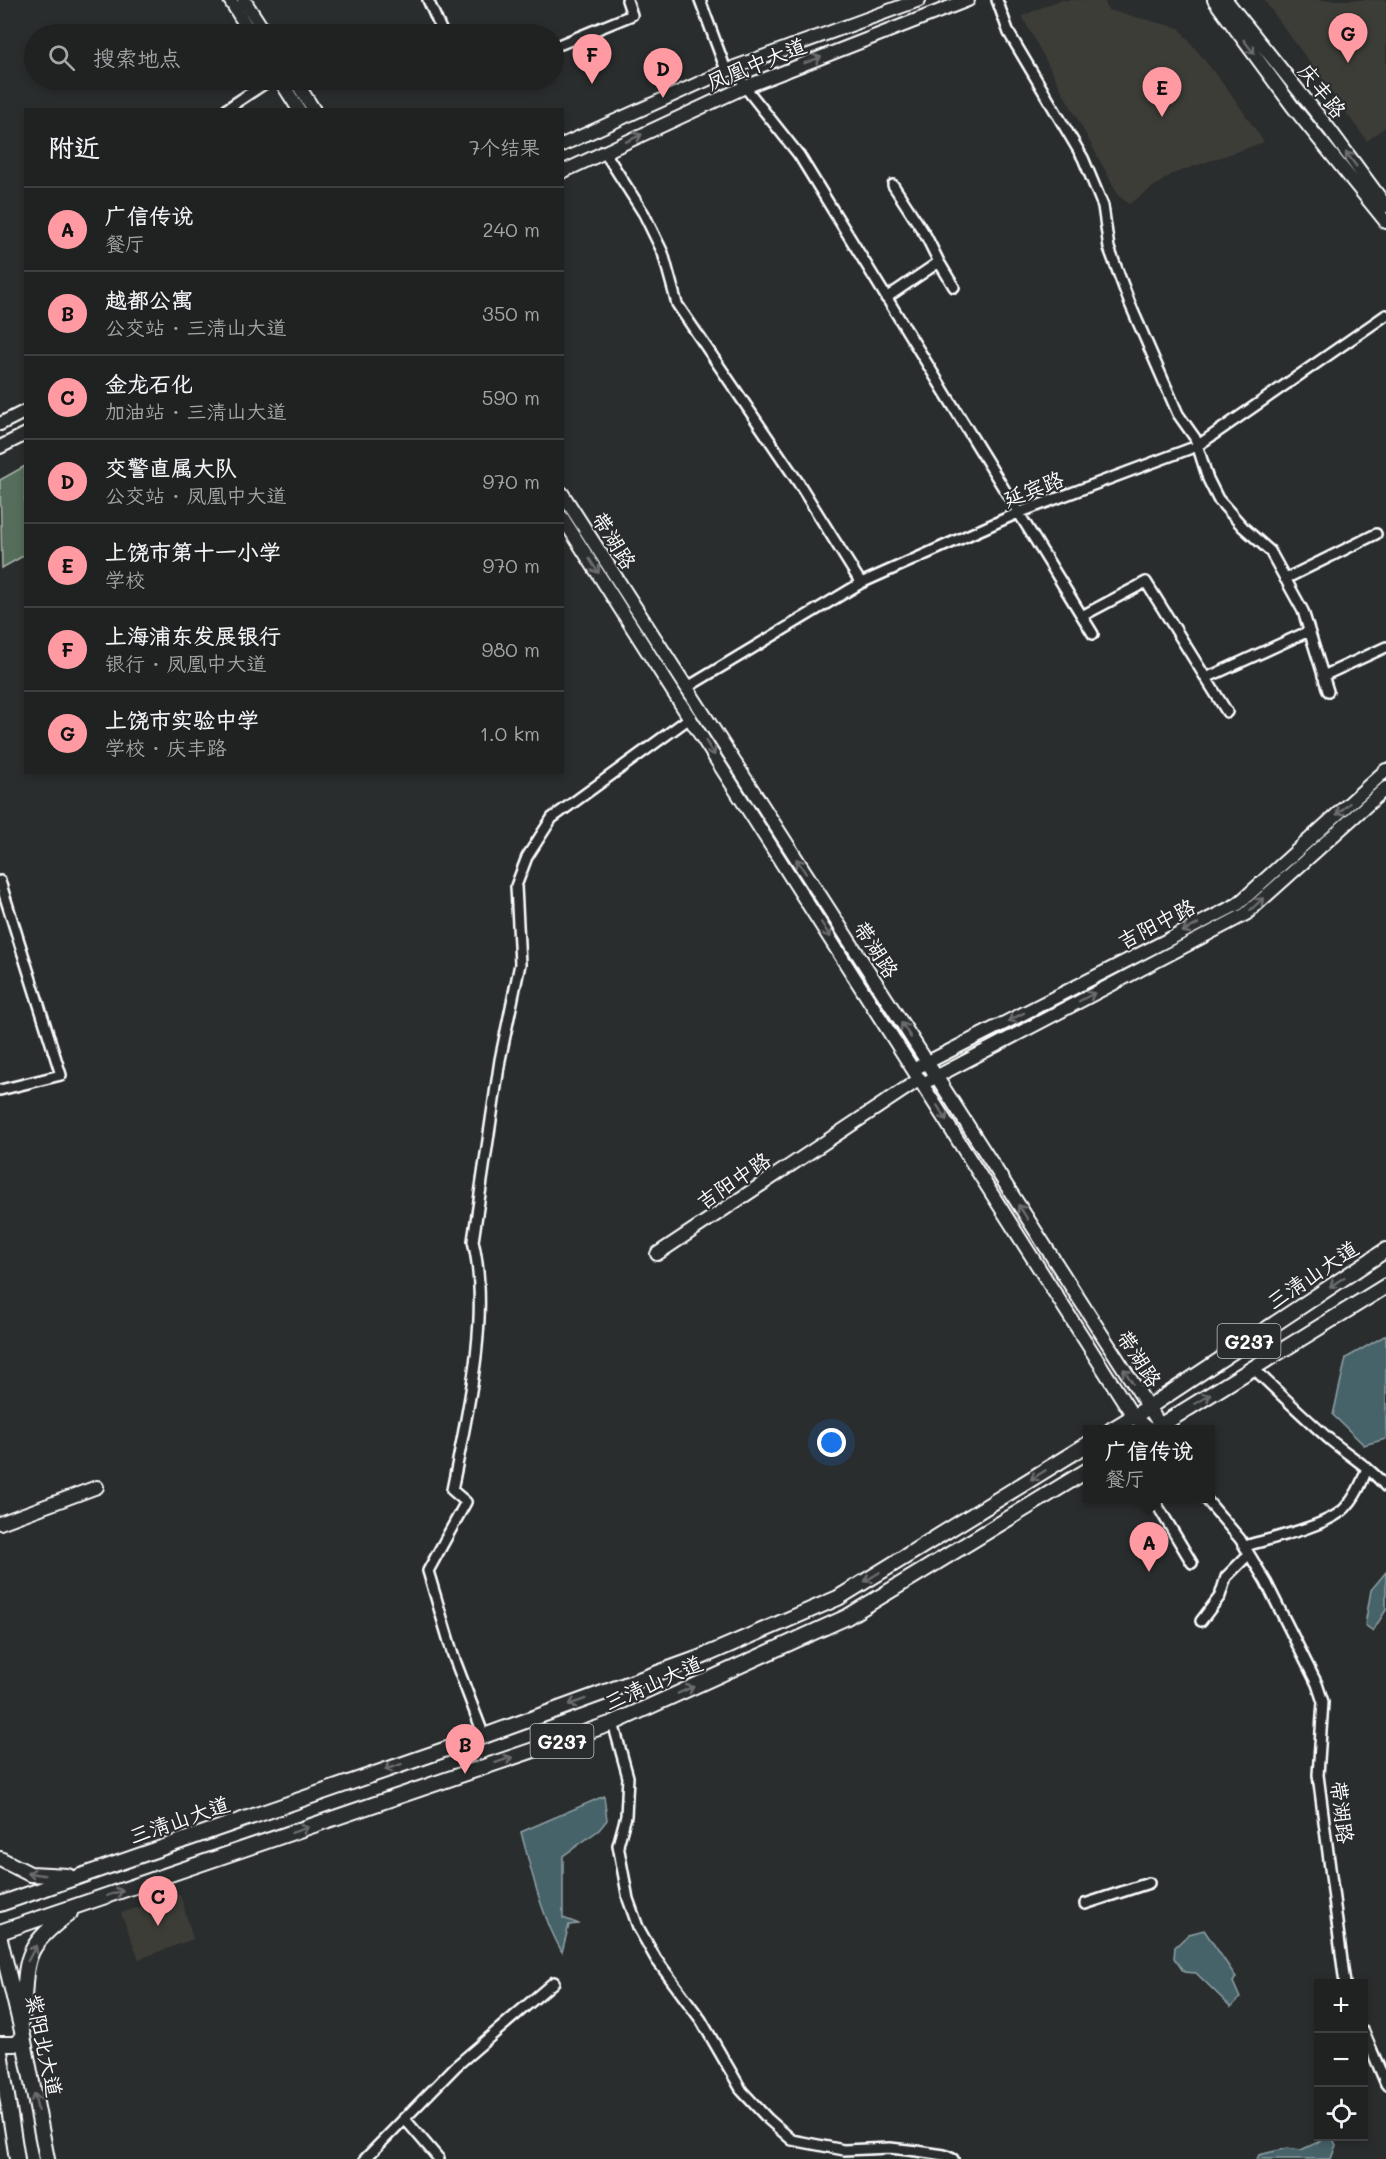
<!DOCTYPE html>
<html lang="zh">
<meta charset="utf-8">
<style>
:root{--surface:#202222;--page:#282a2a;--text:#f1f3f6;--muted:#a2a4a5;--line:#3d3f40;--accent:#ff9aa2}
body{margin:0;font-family:Mali,"LXGW WenKai TC",sans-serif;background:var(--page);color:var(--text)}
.controls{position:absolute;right:18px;bottom:18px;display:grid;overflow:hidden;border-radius:0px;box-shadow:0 3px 9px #0003}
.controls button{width:54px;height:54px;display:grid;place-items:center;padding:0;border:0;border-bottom:2px solid var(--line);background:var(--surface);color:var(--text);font:30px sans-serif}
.you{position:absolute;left:832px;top:1443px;width:21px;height:21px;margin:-15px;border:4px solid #fff;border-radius:50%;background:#1a73e8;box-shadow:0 0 0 9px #1a73e833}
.badge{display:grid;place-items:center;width:39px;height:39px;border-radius:50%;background:var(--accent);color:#111;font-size:20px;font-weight:700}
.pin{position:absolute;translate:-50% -50px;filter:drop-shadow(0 2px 3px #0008)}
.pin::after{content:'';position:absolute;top:32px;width:21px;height:18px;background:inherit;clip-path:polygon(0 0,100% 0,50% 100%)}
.popup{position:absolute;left:1083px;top:1425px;width:132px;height:78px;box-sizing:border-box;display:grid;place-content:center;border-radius:0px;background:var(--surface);filter:drop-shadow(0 2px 4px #0005);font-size:20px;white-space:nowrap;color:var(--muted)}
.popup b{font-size:22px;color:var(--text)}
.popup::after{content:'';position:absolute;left:50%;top:100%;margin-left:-12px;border:12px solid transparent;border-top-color:var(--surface)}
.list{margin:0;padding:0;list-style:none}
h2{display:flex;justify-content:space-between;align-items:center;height:78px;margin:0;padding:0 24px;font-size:26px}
h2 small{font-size:20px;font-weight:400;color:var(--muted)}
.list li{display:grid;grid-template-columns:39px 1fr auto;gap:18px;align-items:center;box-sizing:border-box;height:84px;padding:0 24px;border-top:2px solid var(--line)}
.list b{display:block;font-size:22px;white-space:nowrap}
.list p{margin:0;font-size:20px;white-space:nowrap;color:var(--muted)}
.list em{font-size:20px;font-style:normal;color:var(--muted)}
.icon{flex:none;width:33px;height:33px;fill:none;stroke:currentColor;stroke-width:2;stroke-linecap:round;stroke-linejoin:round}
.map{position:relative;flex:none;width:1386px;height:2159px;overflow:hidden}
.search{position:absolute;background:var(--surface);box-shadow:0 3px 9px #0003;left:24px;top:24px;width:540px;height:66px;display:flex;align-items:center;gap:15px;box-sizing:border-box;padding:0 21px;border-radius:33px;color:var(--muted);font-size:22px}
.panel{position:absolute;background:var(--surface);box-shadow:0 3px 9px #0003;left:24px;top:108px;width:540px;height:666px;border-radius:0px}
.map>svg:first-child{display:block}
</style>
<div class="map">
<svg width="1386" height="2159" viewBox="0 0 1386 2159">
<rect width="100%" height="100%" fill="#2a2d2e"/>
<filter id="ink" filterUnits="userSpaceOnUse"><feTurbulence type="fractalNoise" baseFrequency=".0167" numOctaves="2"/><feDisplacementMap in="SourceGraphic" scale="12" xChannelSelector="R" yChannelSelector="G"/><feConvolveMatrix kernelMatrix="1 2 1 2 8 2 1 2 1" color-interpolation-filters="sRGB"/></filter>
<g filter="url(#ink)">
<path fill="#3e3d39" d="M1060 0H1104L1108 10 1179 28 1231 94 1264 142 1172 174 1129 204 1119 196 1022 16Z
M1264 0H1386V126L1367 141Z
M180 1894 193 1939 139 1959 121 1913Z"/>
<path fill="#556d5a" stroke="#aab6ac" stroke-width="1.5" d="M25 466V555L2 568 0 480Z"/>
<path fill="#46636a" stroke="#90a1a6" stroke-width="1.5" d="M1386 1335V1439L1364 1445 1333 1415 1346 1358Z
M1386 1572V1610L1373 1631 1365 1625 1371 1590Z
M604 1796 607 1820 599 1830 563 1856V1918L579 1924 569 1925 562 1952C541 1915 532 1873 521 1832Z
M1204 1930 1236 1977 1233 1982 1240 1998 1231 2007 1196 1973 1184 1972 1174 1958 1175 1947 1189 1934Z
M1329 2137H1332L1336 2145 1331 2159H1257L1259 2155 1287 2148 1301 2150Z"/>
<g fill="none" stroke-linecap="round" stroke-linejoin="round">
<defs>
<path id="minor" d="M428 0 443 34
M700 0 726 70
M997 0 1009 33 1083 158 1103 206 1109 248 1130 304 1178 414 1195 438 1208 479 1218 499 1243 527 1270 551 1303 611 1328 691
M561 44 632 15 627 0
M735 67 745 87 799 155 1093 634
M225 110 270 80
M604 151 644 214 663 253 677 304 798 482 861 583
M939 262 954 287
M886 298 939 262 926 236 893 185
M1285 579 1376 534
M1082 616 1146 582 1227 712
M1323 676 1386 647
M1206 678 1309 631
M686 688 861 583 1018 513 1197 446 1386 315
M0 881 61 1075 0 1090
M1253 1368C1278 1392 1303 1416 1329 1439 1348 1455 1371 1468 1386 1487
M1153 1498 1192 1563
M1205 1498 1240 1539 1266 1582 1317 1684 1323 1702 1318 1775 1345 1984
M1245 1546C1269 1539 1328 1526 1345 1508 1356 1497 1362 1483 1367 1468
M1201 1621 1220 1596 1226 1577 1249 1554
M613 1723 628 1777 626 1816 618 1845 628 1899 638 1927 656 1959 701 2020 742 2091 768 2119 792 2140 844 2150 890 2148 917 2151 944 2155 953 2159
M484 1736 453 1655 428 1571 466 1502 452 1490C467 1415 491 1316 473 1241L500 1060 520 964 516 886 527 857 552 818 691 717
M1085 1904 1149 1883
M1364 2032 1386 2084
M404 2118 439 2159
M365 2159 456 2066 554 1982"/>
<path id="major" d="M230 0 251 34
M244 0 266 34
M1214 0 1293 107 1386 222
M1226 0 1330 130 1386 206
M280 80 299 110
M295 80 314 110
M562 145 735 67 919 0
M562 172 745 87 968 0
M0 424 26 411
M0 447 26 434
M562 493 1160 1425
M562 517 1133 1416 1149 1430
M920 1066 1238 904 1386 770
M930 1080 1246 914 1386 788
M657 1254 920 1079
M0 1523 97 1487"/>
<path id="highway" d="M1111 1430 1149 1407 1386 1250
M1153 1430 1386 1286
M0 1859 30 1874 68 1876
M0 1904 484 1736 699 1658 838 1598 1088 1444
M0 1932 613 1723 847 1617 1088 1470
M0 1939 22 2031 47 2159
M23 2014C27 1958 22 1948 70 1913
M0 2044H15L23 2037
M0 2052 17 2159"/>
</defs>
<use href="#minor" stroke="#fff" stroke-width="14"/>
<use href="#major" stroke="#fff" stroke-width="16"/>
<use href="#highway" stroke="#fff" stroke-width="18"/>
<use href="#minor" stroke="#2a2d2e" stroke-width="9"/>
<use href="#major" stroke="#2a2d2e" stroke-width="12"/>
<use href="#highway" stroke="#2a2d2e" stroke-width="14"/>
</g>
<defs><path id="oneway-shaft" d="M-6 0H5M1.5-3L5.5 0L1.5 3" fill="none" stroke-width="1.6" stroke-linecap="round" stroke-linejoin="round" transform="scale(1.5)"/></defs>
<g stroke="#6a6c6d">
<use href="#oneway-shaft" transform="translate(1249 47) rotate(53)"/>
<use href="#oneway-shaft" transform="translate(813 60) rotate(-21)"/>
<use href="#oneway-shaft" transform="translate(634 138) rotate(-25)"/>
<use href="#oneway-shaft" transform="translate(1351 159) rotate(-127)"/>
<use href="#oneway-shaft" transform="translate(594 566) rotate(57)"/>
<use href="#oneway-shaft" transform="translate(710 748) rotate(58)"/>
<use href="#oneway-shaft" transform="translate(1343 809) rotate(138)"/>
<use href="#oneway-shaft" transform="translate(801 866) rotate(-123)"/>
<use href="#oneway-shaft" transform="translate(1257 904) rotate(-42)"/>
<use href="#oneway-shaft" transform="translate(1190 928) rotate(153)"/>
<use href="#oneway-shaft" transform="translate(826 930) rotate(58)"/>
<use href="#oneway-shaft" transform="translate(1087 997) rotate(-28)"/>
<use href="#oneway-shaft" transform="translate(1016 1017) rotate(153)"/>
<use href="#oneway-shaft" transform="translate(906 1030) rotate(-123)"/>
<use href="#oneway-shaft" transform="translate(942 1113) rotate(58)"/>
<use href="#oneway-shaft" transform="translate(1023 1212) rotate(-123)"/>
<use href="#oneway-shaft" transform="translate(1337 1282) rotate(146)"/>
<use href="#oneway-shaft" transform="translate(1128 1376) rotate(-123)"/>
<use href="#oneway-shaft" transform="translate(1203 1399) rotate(-31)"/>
<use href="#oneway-shaft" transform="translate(1038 1475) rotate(148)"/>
<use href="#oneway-shaft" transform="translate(872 1577) rotate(148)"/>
<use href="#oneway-shaft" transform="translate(686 1690) rotate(-24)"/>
<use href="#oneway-shaft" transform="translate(577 1702) rotate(160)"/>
<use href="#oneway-shaft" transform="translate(504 1760) rotate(-19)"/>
<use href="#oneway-shaft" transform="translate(393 1767) rotate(161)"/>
<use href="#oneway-shaft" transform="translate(300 1830) rotate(-19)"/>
<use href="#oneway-shaft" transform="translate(36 1874) rotate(-172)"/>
<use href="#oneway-shaft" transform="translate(115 1893) rotate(-19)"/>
<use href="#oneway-shaft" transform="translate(32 1953) rotate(-62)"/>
<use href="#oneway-shaft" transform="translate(36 2102) rotate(-101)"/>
</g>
</g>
<g text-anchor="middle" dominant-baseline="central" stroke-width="4.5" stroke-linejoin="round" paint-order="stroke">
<g fill="#2a2d2e" stroke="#bfc0c0" stroke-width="1.5">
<rect x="1217.5" y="1324" width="63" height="34" rx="4.5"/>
<rect x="530.5" y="1724" width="63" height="34" rx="4.5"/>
</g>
<g font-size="20" font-weight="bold" fill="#fff">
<text x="1249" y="1341">G237</text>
<text x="562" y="1741">G237</text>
</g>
<g font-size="21" fill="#fff" stroke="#2a2d2e">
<text transform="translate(756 63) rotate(-22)">凤凰中大道</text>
<text transform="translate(1323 90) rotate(52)">庆丰路</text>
<text transform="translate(1033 488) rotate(-21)">延宾路</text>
<text transform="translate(615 540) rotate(58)">带湖路</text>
<text transform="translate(1156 923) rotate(-27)">吉阳中路</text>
<text transform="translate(877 949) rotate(57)">带湖路</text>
<text transform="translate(733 1180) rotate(-34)">吉阳中路</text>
<text transform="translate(1312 1274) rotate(-34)">三清山大道</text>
<text transform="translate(1140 1358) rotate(57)">带湖路</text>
<text transform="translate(653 1682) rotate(-24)">三清山大道</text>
<text transform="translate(1343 1812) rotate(83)">带湖路</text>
<text transform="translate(179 1819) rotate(-19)">三清山大道</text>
<text transform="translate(45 2045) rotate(78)">紫阳北大道</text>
</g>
</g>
</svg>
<div class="controls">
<button>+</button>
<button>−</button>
<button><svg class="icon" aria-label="locate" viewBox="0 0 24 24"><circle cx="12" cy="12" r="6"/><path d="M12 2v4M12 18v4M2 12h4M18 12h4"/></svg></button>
</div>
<div class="you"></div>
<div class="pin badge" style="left:1149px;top:1572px">A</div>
<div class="popup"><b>广信传说</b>餐厅</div>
<div class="pin badge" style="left:465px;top:1774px">B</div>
<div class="pin badge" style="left:158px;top:1926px">C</div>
<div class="pin badge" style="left:663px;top:98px">D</div>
<div class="pin badge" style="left:1162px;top:117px">E</div>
<div class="pin badge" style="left:592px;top:84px">F</div>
<div class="pin badge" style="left:1348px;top:63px">G</div>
<div class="search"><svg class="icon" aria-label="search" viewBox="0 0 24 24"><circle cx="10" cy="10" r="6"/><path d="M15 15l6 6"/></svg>搜索地点</div>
<section class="panel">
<h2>附近<small>7个结果</small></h2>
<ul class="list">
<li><span class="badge">A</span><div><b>广信传说</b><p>餐厅</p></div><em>240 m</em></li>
<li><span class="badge">B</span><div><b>越都公寓</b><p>公交站 · 三清山大道</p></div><em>350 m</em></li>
<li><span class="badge">C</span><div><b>金龙石化</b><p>加油站 · 三清山大道</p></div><em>590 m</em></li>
<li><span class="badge">D</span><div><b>交警直属大队</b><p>公交站 · 凤凰中大道</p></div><em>970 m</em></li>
<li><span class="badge">E</span><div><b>上饶市第十一小学</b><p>学校</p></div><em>970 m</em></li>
<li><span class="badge">F</span><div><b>上海浦东发展银行</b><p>银行 · 凤凰中大道</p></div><em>980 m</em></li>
<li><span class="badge">G</span><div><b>上饶市实验中学</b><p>学校 · 庆丰路</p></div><em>1.0 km</em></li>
</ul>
</section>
</div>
